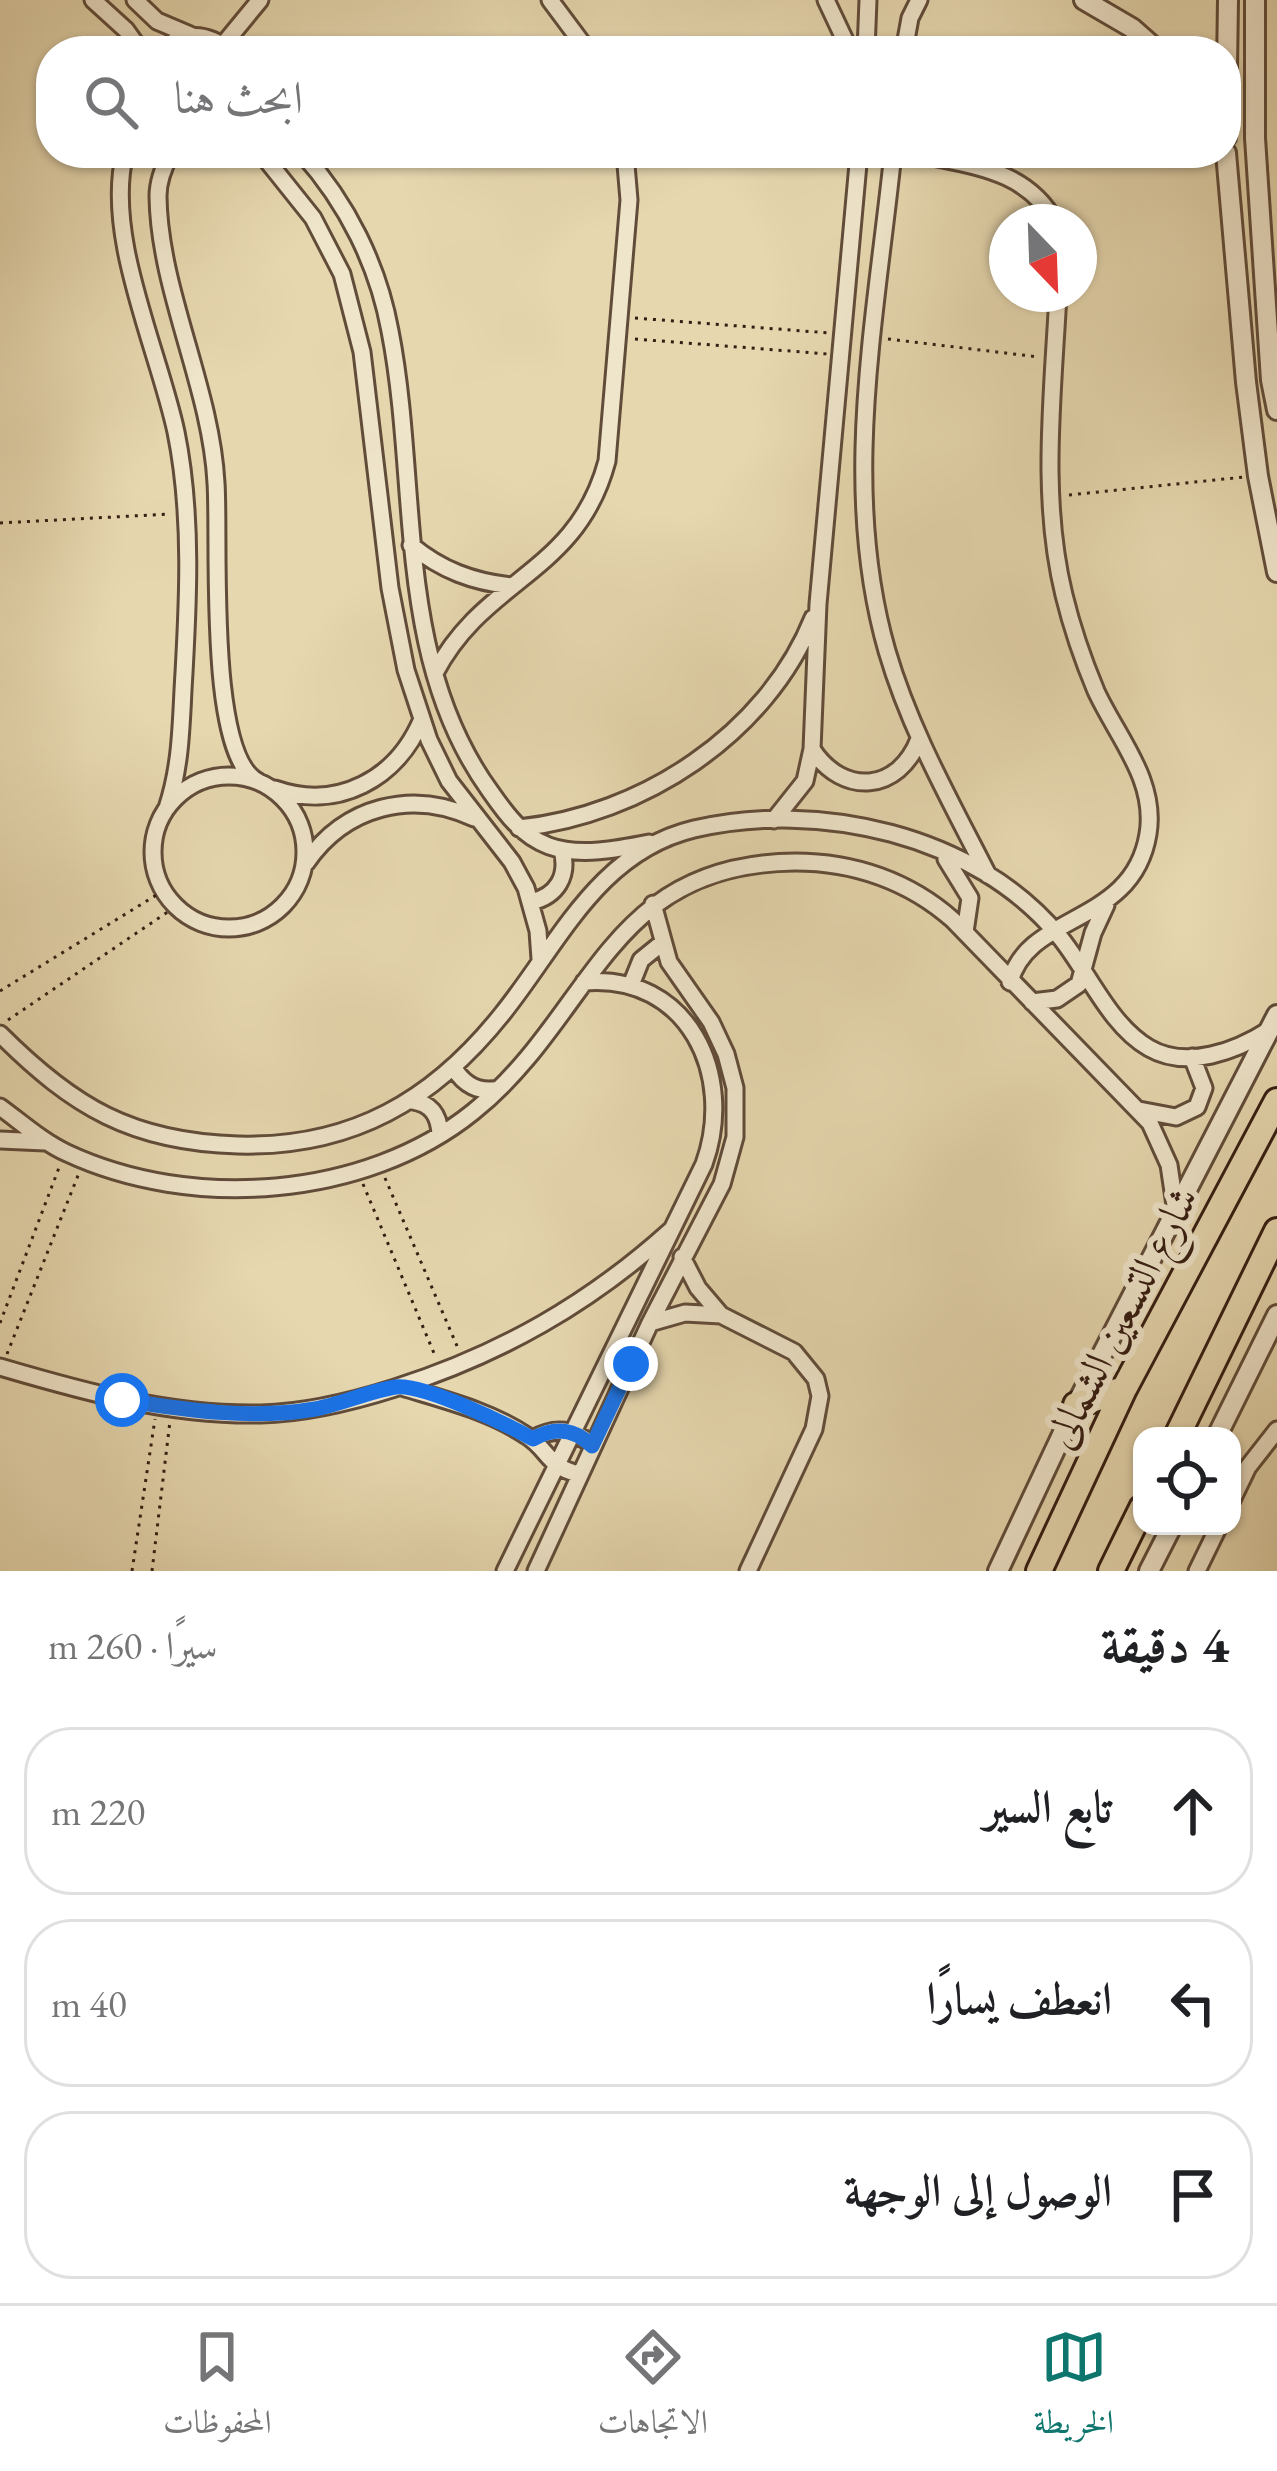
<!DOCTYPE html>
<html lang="ar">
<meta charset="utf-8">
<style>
:root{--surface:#fff;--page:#f6f6f6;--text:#202124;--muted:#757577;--line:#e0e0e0;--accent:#0f766e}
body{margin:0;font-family:"EB Garamond",Amiri,serif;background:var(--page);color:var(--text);direction:rtl}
.controls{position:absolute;right:36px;bottom:36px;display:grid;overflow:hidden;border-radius:24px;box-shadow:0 3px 9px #0004}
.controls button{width:108px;height:108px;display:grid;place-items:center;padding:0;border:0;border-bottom:3px solid var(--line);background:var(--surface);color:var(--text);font:60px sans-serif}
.compass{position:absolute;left:989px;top:204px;width:108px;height:108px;border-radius:50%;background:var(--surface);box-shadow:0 3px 9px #0004;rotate:157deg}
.stop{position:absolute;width:36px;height:36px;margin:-27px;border:9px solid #1a73e8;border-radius:50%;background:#fff}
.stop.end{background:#1a73e8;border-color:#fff;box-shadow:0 3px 12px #0008}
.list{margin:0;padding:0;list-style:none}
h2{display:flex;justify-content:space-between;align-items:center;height:156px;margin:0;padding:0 48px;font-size:51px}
h2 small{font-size:39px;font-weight:400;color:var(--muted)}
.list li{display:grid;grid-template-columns:78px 1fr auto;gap:36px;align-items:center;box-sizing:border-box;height:168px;margin:0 24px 24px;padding:0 24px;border:3px solid var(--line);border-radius:48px}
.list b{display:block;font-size:45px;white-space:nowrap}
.list em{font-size:39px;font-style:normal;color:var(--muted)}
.icon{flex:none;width:66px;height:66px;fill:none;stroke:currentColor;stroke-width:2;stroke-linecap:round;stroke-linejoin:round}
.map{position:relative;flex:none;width:1277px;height:1571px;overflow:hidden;direction:ltr}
.search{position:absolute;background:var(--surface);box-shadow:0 3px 9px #0004;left:36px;right:36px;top:36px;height:132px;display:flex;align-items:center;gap:30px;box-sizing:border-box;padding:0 42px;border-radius:48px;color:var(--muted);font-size:45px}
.sheet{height:732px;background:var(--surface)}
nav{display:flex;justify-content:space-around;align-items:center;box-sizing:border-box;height:168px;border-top:3px solid var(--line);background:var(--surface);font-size:33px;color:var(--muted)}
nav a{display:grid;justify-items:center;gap:6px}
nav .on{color:var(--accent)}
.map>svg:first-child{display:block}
</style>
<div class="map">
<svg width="1277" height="1571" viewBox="0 0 1277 1571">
<rect width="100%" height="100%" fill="#e6d7af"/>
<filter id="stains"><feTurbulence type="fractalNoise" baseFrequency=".00167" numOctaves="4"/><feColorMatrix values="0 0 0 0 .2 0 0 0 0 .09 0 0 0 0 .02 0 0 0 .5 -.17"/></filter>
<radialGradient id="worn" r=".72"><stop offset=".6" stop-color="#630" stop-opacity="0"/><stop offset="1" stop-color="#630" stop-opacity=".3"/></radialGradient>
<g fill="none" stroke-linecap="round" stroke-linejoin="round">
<defs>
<path id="minor" d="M93 0 126 30 141 51
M135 0 157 21 190 35
M550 0 588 51
M826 0 850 51
M223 45 260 0
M161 51C183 31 207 32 230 51
M866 51 868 0
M904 51 910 18 919 0
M125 153C104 236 158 348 176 432 193 515 188 606 183 690 181 731 180 769 167 808
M171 153C164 166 158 180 158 196 159 290 211 387 216 483 220 541 206 757 259 782
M261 153 313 218 342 274 362 352 390 588 406 670 429 740 449 781 512 862 526 888 538 931 540 959
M302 153C347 203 378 265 390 331 420 484 393 657 490 791 506 814 522 836 549 846 579 857 619 849 649 843
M893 153C876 318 840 488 887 651 910 730 951 802 988 875
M915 153C969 166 1026 168 1055 222
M411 545C441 570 473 582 512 586
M435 673C485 577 577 574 607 461L629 200 625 153
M812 749C843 797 899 792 919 739
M153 852a76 76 0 1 1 152 0a76 76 0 1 1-152 0Z
M275 789C338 811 397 779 422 719
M774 820 805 781 812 749 818 604 859 153
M519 828C642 815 766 735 813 618
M946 859 970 898 965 932
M306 863C345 806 412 789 474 818
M531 902C557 896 569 876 562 850
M1010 982C1028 912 1133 926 1148 834 1157 780 1117 737 1096 691 1083 660 1072 628 1064 595 1040 497 1053 394 1058 294
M631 985 641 960 662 943
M1032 1002 1057 999 1079 984 1093 933 1106 905
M0 1034C73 1107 132 1142 238 1145 352 1148 434 1100 503 1013 559 943 598 852 694 829 818 800 975 834 1059 936 1088 971 1109 1025 1149 1048 1187 1070 1236 1051 1269 1030
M454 1068C464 1085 479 1093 498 1089
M413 1101C432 1104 439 1116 440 1134
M0 1107C22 1123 43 1142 67 1153 191 1211 365 1199 473 1112 595 1014 605 864 795 862 854 862 909 881 953 920L1150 1123 1169 1165 1176 1212
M1139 1110 1176 1117 1197 1107 1204 1088 1192 1057
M0 1140 45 1142
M682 1257 698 1288 721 1315
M650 1323 685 1313 721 1315 794 1352 816 1379 820 1396 814 1429 748 1571
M0 1367C85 1392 171 1416 261 1414 307 1413 351 1402 395 1388 501 1354 589 1304 671 1230
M402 1387C444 1400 490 1411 527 1436 549 1450 547 1467 579 1474
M533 1439C555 1426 575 1429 593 1446
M1232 1500 1248 1467 1277 1430
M505 1571 704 1164C736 1075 688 973 584 982
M536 1571 650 1323 722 1184 735 1137V1088L726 1054 711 1022 669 962 653 904
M1197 1571 1219 1526"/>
<path id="tertiary" d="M1084 0 1132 28 1158 51
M1255 0V138L1271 380 1277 410
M1226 137 1228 0
M1226 153 1246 382 1258 476 1277 572
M1217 1436 1277 1315
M998 1571 1076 1405 1277 1015
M1149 1571 1172 1526"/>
<path id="primary" d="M1076 1405 1124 1389
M1177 1436 1277 1231
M1039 1571 1124 1389 1277 1101
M1111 1571 1142 1508"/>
</defs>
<use href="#minor" stroke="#614c3a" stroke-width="21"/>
<use href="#tertiary" stroke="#614c3a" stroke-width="24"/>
<use href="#primary" stroke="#351d13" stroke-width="30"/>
<path stroke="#351d13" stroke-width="3" stroke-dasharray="3 6" stroke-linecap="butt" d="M635 318 829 333
M635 339 828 354
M888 339 1039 357
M1069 495 1244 477
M0 523 170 514
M0 991 163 891
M8 1020 175 907
M385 1178 457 1346
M363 1184 436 1358
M0 1323 60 1165
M7 1354 79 1173
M132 1571 155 1419
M152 1571 170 1421"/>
<use href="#minor" stroke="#efe5cb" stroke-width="15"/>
<use href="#tertiary" stroke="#efe5cb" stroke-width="18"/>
<use href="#primary" stroke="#e6d7af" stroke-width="24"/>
</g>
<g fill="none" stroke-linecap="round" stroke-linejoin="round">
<path stroke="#1a73e8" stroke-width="15" d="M122 1400C186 1410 251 1420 315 1409 342 1404 369 1391 396 1387 424 1384 506 1424 533 1439 555 1426 575 1429 592 1446L631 1364"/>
</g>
<g text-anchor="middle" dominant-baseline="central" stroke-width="12" stroke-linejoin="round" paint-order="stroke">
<g font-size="42" fill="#351d13" stroke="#efe5cb">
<text transform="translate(1121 1317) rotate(-63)">شارع التسعين الشمالى</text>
</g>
</g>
<rect width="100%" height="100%" filter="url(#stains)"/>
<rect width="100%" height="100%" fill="url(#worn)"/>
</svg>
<div class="controls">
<button><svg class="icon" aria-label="locate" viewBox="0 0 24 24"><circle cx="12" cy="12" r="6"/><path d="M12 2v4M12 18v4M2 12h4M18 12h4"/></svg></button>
</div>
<svg class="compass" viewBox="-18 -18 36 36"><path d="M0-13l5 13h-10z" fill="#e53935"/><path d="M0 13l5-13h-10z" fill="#757577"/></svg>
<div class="stop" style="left:122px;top:1400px"></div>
<div class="stop end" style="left:631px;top:1364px"></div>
<div class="search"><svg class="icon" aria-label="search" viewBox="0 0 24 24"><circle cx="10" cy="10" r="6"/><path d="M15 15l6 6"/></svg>ابحث هنا</div>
</div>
<section class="sheet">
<h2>4 دقيقة<small>سيرًا · 260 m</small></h2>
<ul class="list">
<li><svg class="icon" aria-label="ahead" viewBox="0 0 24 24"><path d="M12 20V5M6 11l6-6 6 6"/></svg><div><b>تابع السير</b></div><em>220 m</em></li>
<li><svg class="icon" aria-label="left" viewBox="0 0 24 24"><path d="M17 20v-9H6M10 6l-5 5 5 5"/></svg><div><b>انعطف يسارًا</b></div><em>40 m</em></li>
<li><svg class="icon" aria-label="arrive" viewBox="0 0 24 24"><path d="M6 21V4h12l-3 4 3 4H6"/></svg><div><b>الوصول إلى الوجهة</b></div></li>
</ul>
</section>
<nav>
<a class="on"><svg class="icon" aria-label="map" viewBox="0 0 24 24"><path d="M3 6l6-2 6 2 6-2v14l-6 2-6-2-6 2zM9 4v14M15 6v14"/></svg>الخريطة</a>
<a><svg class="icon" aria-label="directions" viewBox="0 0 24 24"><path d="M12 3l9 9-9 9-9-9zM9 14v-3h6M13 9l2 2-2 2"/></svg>الاتجاهات</a>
<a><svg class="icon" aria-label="saved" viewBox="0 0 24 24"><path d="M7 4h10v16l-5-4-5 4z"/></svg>المحفوظات</a>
</nav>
